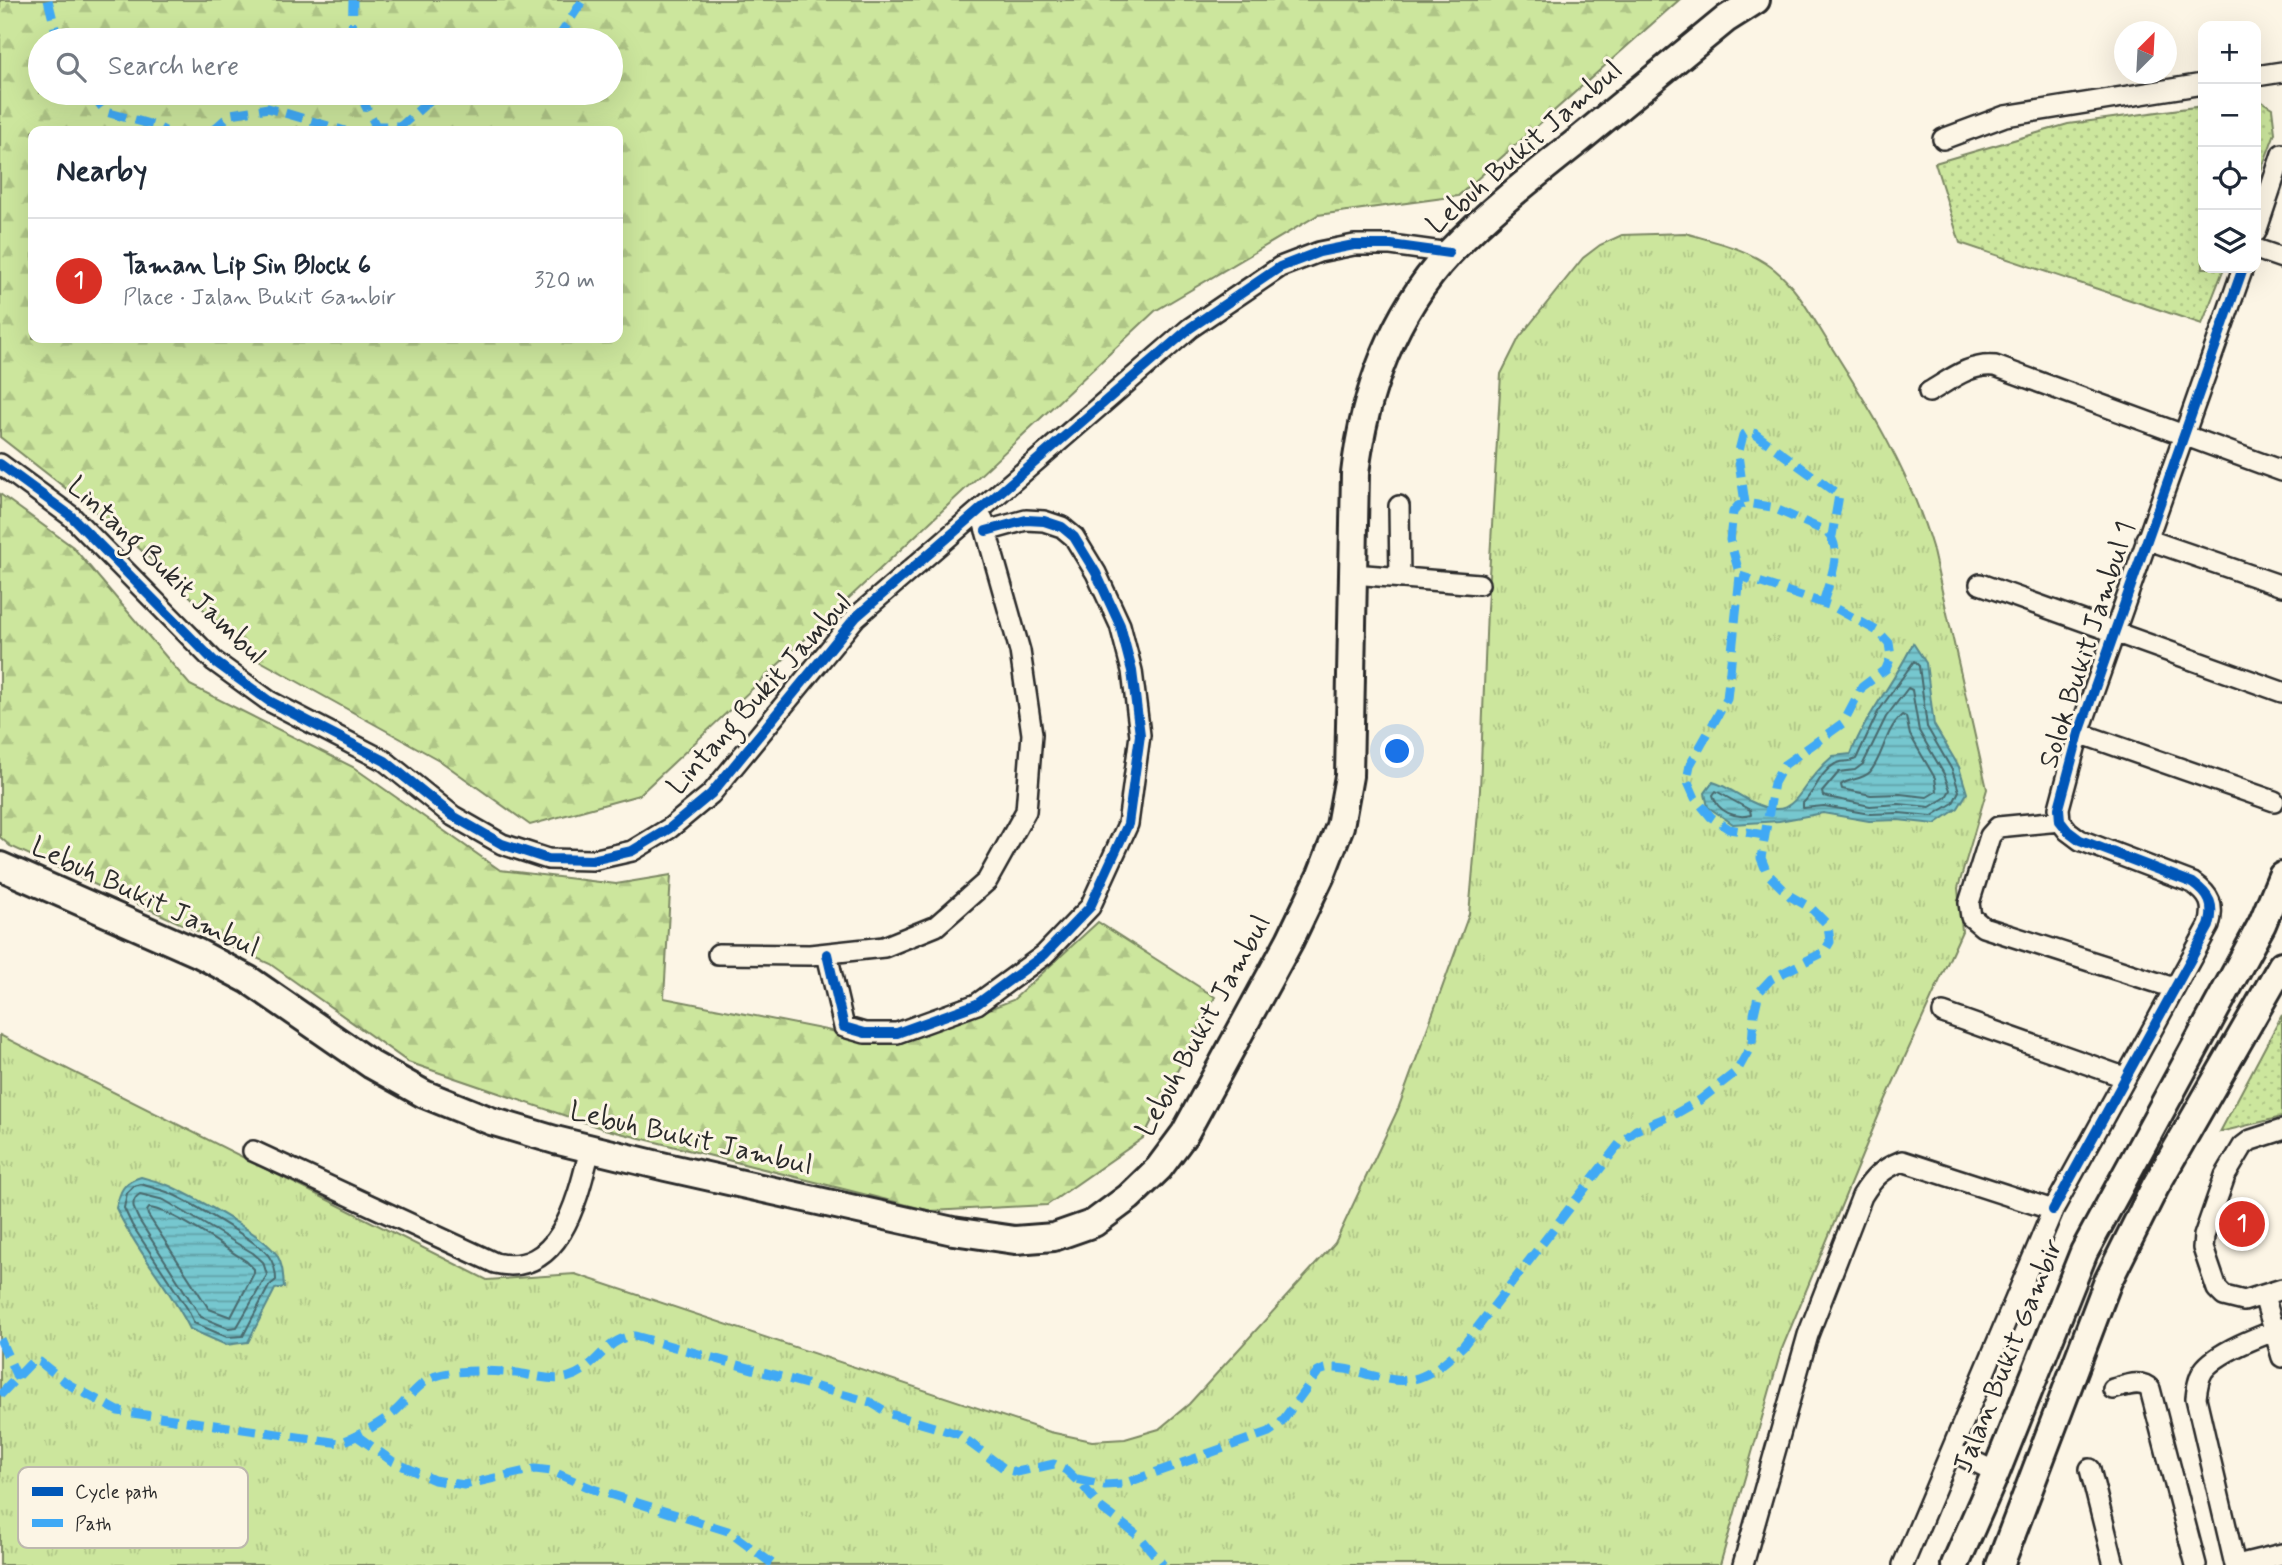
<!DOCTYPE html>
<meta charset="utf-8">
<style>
:root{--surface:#fff;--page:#f2f2f3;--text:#1f2937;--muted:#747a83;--line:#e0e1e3;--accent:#d93025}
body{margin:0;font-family:Mynerve,sans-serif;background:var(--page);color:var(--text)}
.controls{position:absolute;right:21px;top:21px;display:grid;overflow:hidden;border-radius:14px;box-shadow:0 7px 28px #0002}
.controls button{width:63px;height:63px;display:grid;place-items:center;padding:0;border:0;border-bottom:2px solid var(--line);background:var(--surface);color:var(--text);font:35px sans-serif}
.compass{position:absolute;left:2114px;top:21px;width:63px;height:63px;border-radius:50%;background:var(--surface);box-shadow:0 7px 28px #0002;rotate:24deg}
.you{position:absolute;left:1398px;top:752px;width:24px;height:24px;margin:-18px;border:5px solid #fff;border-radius:50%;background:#1a73e8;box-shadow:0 0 0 10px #1a73e833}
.badge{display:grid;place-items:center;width:46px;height:46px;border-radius:50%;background:var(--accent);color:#fff;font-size:23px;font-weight:700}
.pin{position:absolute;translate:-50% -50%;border:4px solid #fff;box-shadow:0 2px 7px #0006}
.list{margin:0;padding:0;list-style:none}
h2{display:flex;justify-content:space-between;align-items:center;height:91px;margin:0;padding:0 28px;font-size:30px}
h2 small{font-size:23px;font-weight:400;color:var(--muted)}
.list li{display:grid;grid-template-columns:46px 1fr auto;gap:21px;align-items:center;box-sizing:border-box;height:126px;padding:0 28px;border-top:2px solid var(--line)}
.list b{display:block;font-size:26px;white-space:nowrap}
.list p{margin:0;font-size:23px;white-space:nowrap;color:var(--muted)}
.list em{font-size:23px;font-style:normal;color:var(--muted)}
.icon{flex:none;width:38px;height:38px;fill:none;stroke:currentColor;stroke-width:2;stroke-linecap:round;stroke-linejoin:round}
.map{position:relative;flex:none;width:2282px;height:1565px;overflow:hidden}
.search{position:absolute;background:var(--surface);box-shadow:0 7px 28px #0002;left:28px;top:28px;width:595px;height:77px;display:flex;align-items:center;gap:18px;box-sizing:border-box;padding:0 24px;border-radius:38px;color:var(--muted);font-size:26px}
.panel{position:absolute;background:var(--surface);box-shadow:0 7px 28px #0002;left:28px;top:126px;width:595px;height:217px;border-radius:14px}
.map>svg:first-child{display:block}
</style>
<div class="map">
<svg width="2282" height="1565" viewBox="0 0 2282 1565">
<defs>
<pattern id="grass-tufts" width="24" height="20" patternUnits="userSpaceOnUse" patternTransform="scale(1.75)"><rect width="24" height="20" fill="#cce69d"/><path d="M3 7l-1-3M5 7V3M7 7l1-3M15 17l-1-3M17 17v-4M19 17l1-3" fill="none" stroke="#afc587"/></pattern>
<pattern id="forest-firs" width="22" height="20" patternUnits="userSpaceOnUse" patternTransform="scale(1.75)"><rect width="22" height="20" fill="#cce69d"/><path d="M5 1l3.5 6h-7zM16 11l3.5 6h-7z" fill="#afc587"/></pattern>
<pattern id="park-dots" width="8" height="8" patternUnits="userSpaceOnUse" patternTransform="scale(1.75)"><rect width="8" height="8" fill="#cce69d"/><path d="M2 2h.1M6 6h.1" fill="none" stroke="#afc587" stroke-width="1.8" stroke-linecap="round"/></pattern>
<pattern id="water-rules" width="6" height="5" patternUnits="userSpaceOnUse" patternTransform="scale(1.75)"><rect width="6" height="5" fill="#76c7cf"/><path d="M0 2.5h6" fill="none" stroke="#61a2a8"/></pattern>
</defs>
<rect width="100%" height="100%" fill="#fcf5e5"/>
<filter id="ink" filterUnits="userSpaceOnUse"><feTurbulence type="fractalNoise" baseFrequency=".0143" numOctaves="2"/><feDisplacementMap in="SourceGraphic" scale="14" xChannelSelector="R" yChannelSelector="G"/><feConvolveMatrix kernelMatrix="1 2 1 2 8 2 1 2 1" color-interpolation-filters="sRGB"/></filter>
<g filter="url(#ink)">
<path fill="url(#grass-tufts)" stroke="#7c8864" stroke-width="2" d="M1685 233C1717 242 1748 249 1774 269 1796 287 1810 313 1825 337 1867 403 1910 472 1932 547L1987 789 1958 888 1962 931 1880 1112 1781 1351 1720 1565H0V1035L487 1280 575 1274 1050 1432 1092 1441 1125 1439 1159 1429 1189 1404 1335 1243 1398 1109 1469 914 1480 790 1487 609 1501 374 1519 338 1583 258 1600 245 1622 235Z"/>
<path fill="url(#forest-firs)" stroke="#7c8864" stroke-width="2" fill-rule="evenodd" d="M0 0H1679L1458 196 1318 215 1155 311 639 795 530 825 439 760 255 658 123 533 0 437ZM40 40H611V93H40ZM33 131H618V338H33Z
M0 494 73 547 190 685 353 767 500 870 616 884 671 875 664 998 897 1044 1013 1000 1098 922 1215 997 1143 1138 1047 1205 931 1211 604 1129 408 1062 270 964 10 846 0 837Z"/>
<path fill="url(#park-dots)" stroke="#7c8864" stroke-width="2" d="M2256 98 2272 108 2275 133 2256 184Z
M2203 106V268H2224L2202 324 1960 243 1935 163 2068 124Z
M2282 1015V1117L2220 1132Z"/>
<path fill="url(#water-rules)" stroke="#58898d" stroke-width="2" d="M1913 643 1926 663 1934 725 1959 767 1967 793 1958 808 1935 824 1898 820 1869 821 1823 813 1779 821 1733 824 1708 807 1705 793 1713 782C1725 785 1739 796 1752 802 1792 822 1795 796 1817 772 1822 766 1827 761 1833 756L1851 754C1866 714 1895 682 1913 643Z
M141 1177C151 1180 162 1182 172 1187 196 1198 264 1235 277 1255 283 1265 283 1275 284 1287L275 1289 248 1342 226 1345 190 1329C169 1286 136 1251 116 1208 120 1191 123 1182 141 1177Z"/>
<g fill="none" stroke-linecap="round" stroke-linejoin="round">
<path stroke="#49696d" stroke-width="2" d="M1914 661 1919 666 1927 727 1952 770 1959 791 1953 803 1932 816 1899 813 1870 814 1824 806 1803 808V803C1815 792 1820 772 1835 764 1841 760 1849 763 1856 759L1878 712Z
M1908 688 1912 690 1919 731 1944 774 1950 790 1946 797 1930 807 1899 804 1870 806 1823 796 1822 792 1839 772 1855 770 1863 764 1886 717Z
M1902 715 1906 717 1910 735 1935 778 1937 791 1927 797 1900 794 1871 795 1842 789 1841 785C1848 778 1861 781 1870 772 1883 757 1885 730 1902 715Z
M1716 791 1750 810 1751 815C1736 819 1717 812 1713 795Z
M141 1184C149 1187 159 1189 167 1192 187 1200 255 1240 268 1255 274 1263 276 1270 276 1280L269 1286 243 1336 227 1337 194 1323 187 1308 132 1225 124 1208 127 1193 134 1186Z
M140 1194 164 1200 253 1253 263 1262 267 1275 237 1327 228 1328 201 1317 139 1220C134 1210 129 1201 140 1194Z
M149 1208C175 1211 222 1246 246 1261L254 1269V1273L231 1317 209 1309 148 1215 147 1211Z"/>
<defs>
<path id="minor" d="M2256 76 2282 72
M1943 139 2005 116 2203 84
M2256 232 2282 154
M2256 249 2282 258
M1929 392C1950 380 1970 363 1995 366L2282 471
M0 464 71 516 214 661 269 701 385 761 453 816 502 844 548 859 592 860 632 851 670 828 711 794 856 617 1190 328 1280 267 1319 252 1354 245H1391L1449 253
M1399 506 1400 578
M2146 539 2282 586
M1353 574 1479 584
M1980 584 2282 692
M2079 733 2274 801
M2060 821 1998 827 1990 836 1969 903 1971 917 1983 927 2174 988
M718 954 810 955 884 947 936 926 987 881 1026 811 1032 734 1020 651 983 520
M827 954 844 1027 865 1033H897L977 1004 1044 955 1090 907 1128 824 1140 735 1132 671 1120 625 1096 573 1074 537 1062 527 1044 521 1026 520 986 531
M1943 1013 2124 1077
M2282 1130 2251 1140 2243 1146 2225 1176 2204 1236 2203 1248 2217 1289 2224 1296 2244 1301 2282 1289
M253 1151 495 1263C561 1278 578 1197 590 1149
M2053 1210 2209 926C2215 905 2210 895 2193 883L2080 840 2068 831 2060 821 2059 808 2079 733 2243 268
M2264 1296 2282 1357
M2113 1389C2125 1386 2141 1379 2150 1389L2196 1565
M1952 1451 1996 1472
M2090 1469 2114 1565
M1743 1565 1808 1335 1862 1196C1873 1178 1882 1169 1902 1161L2053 1210 1903 1565
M2235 1565 2196 1398C2197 1389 2198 1379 2203 1371 2216 1352 2260 1336 2282 1328
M2237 1565 2282 1554"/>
<path id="major" d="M0 866 198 953 249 980 372 1065 424 1094 491 1121 555 1140 666 1167 953 1231 1015 1240 1054 1237 1094 1223 1129 1197 1159 1168 1185 1133 1290 940 1321 875 1340 826 1349 776 1355 474C1364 393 1393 313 1450 252 1487 213 1531 178 1574 144 1625 102 1675 61 1726 19L1756 0
M1955 1565 1996 1472 2084 1252 2262 924 2282 876
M2000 1565 2108 1281 2155 1187 2282 965"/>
</defs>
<use href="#minor" stroke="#2b2b2b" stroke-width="24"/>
<use href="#major" stroke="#2b2b2b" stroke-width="32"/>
<use href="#minor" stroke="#fcf5e5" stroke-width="19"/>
<use href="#major" stroke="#fcf5e5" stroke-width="26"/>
<path stroke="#3fa9f5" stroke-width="9" stroke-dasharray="18 9" stroke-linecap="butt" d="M48 0 58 40
M352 40 353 0
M557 40 583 0
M91 93 106 112 153 125 165 131
M366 93 365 105 376 126
M212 131 231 114 268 108 345 131
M370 131 376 126H401L438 93
M1745 503 1738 455 1743 435 1748 432 1754 433 1839 495 1832 536
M1764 835 1729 829 1711 817 1695 798 1687 780 1690 765 1727 699 1740 576 1730 540 1733 512 1738 506 1745 503 1771 507 1825 531C1846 547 1829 581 1823 603
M0 1339 18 1379
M0 1395 34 1360 40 1362 68 1384 118 1411 340 1443C358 1436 376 1426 392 1414 407 1402 417 1383 436 1376 456 1369 495 1371 516 1373 533 1375 552 1382 569 1377 596 1370 605 1337 635 1336L870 1402 890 1414 958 1434 1005 1469 1017 1472 1054 1464 1066 1470 1085 1488 1100 1507 1140 1537 1163 1565
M357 1436 392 1461 434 1480 464 1485 535 1469 551 1471 593 1489 728 1531 774 1565
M1077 1479 1105 1485 1123 1484 1269 1432 1281 1423 1318 1372C1341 1358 1384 1387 1414 1379 1432 1375 1450 1358 1463 1346L1620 1143 1636 1130 1677 1113 1700 1100 1737 1071 1752 1044 1754 1014 1759 992 1771 979 1824 952 1830 942 1828 925 1811 908 1790 896 1767 873 1761 858 1774 783 1784 765 1843 723 1862 687 1886 669 1891 657 1889 643 1879 632 1832 606 1740 576"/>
<defs>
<path id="cycleway" d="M0 464 71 516 214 661 269 701 385 761 453 816 502 844 548 859 592 860 632 851 670 828 711 794 856 617 1190 328 1280 267 1319 252 1354 245H1391L1449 253
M827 954 844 1027 865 1033H897L977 1004 1044 955 1090 907 1128 824 1140 735 1132 671 1120 625 1096 573 1074 537 1062 527 1044 521 1026 520 986 531
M2053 1210 2209 926C2215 905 2210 895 2193 883L2080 840 2068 831 2060 821 2059 808 2079 733 2243 268"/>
</defs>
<use href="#cycleway" stroke="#fcf5e5" stroke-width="15"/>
<use href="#cycleway" stroke="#0057b8" stroke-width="10"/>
</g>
</g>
<g text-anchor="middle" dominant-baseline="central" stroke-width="6" stroke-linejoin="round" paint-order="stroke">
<g font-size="28" fill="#2b2b2b" stroke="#fcf5e5">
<text transform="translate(1525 148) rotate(-41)">Lebuh Bukit Jambul</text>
<text transform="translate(166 571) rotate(43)">Lintang Bukit Jambul</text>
<text transform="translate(2088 645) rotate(-72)">Solok Bukit Jambul 1</text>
<text transform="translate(760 695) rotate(-48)">Lintang Bukit Jambul</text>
<text transform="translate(145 898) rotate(25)">Lebuh Bukit Jambul</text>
<text transform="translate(1204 1026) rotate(-61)">Lebuh Bukit Jambul</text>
<text transform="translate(691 1139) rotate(13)">Lebuh Bukit Jambul</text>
<text transform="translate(2009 1356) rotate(-68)">Jalan Bukit Gambir</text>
</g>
</g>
<rect x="18" y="1467" width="230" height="81" rx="10" fill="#fcf5e5" stroke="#bdb8ad" stroke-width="2"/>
<rect x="32" y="1487" width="31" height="9" fill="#0057b8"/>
<rect x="32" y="1519" width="31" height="8" fill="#3fa9f5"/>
<g font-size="19" fill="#2b2b2b">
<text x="75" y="1498">Cycle path</text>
<text x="75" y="1530">Path</text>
</g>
</svg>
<div class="controls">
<button>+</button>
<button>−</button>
<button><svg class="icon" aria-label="locate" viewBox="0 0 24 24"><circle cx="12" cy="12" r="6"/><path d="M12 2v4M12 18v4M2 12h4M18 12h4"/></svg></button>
<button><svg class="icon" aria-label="layers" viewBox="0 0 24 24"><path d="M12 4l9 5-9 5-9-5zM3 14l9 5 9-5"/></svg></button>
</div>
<svg class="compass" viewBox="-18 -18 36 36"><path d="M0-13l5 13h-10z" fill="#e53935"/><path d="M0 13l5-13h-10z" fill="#747a83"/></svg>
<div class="you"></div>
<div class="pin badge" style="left:2242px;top:1224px">1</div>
<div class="search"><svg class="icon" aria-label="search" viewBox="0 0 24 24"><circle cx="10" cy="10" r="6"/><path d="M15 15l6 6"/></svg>Search here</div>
<section class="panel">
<h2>Nearby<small></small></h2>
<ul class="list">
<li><span class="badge">1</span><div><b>Taman Lip Sin Block 6</b><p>Place · Jalan Bukit Gambir</p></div><em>320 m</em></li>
</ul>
</section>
</div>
